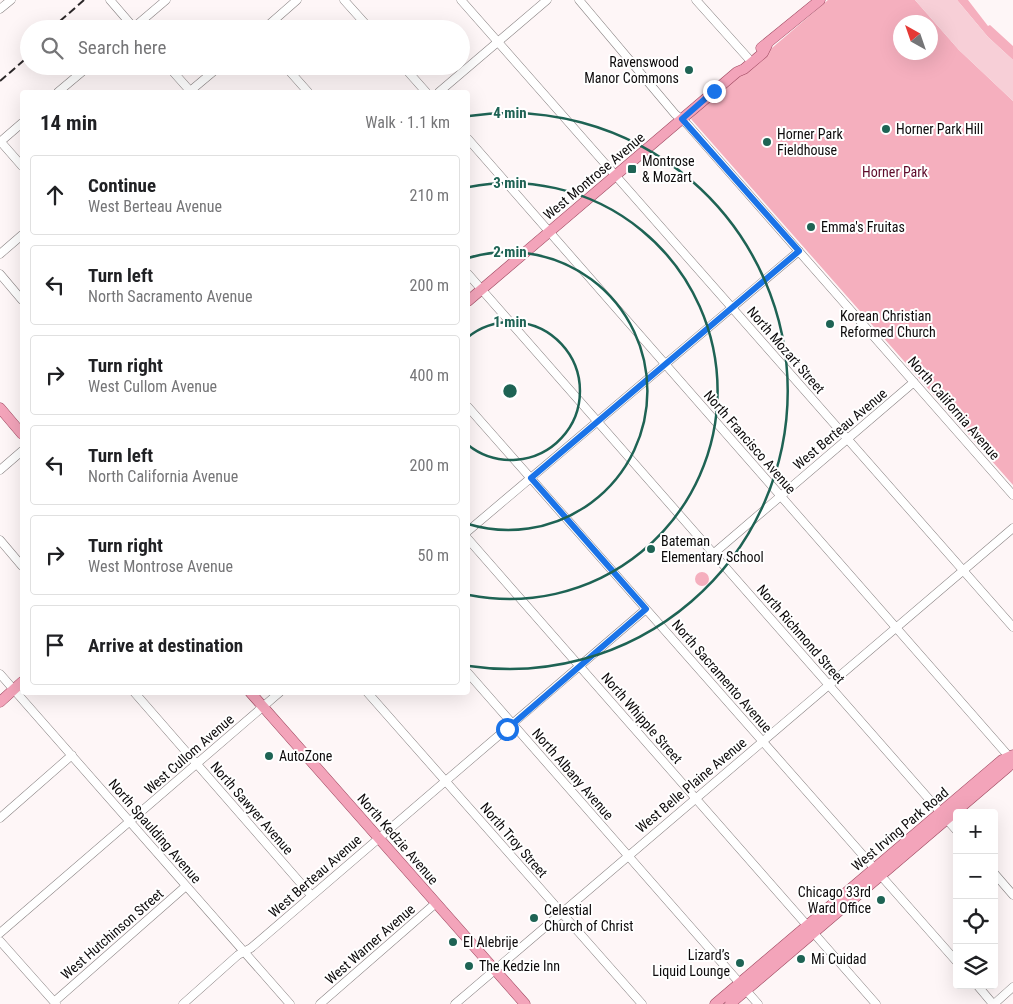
<!DOCTYPE html>
<meta charset="utf-8">
<style>
:root{--surface:#fff;--page:#f6f6f6;--text:#202124;--muted:#757577;--line:#e0e0e0}
body{margin:0;font-family:"Roboto Condensed",sans-serif;background:var(--page);color:var(--text)}
.controls{position:absolute;right:15px;bottom:15px;display:grid;overflow:hidden;border-radius:5px;box-shadow:0 5px 20px #0002}
.controls button{width:45px;height:45px;display:grid;place-items:center;padding:0;border:0;border-bottom:1px solid var(--line);background:var(--surface);color:var(--text);font:25px sans-serif}
.compass{position:absolute;left:893px;top:15px;width:45px;height:45px;border-radius:50%;background:var(--surface);box-shadow:0 5px 20px #0002;rotate:320deg}
.stop{position:absolute;width:15px;height:15px;margin:-11px;border:4px solid #1a73e8;border-radius:50%;background:#fff}
.stop.end{background:#1a73e8;border-color:#fff;box-shadow:0 1px 5px #0008}
.list{margin:0;padding:0;list-style:none}
h2{display:flex;justify-content:space-between;align-items:center;height:65px;margin:0;padding:0 20px;font-size:21px}
h2 small{font-size:16px;font-weight:400;color:var(--muted)}
.list li{display:grid;grid-template-columns:32px 1fr auto;gap:15px;align-items:center;box-sizing:border-box;height:80px;margin:0 10px 10px;padding:0 10px;border:1px solid var(--line);border-radius:5px}
.list b{display:block;font-size:19px;white-space:nowrap}
.list p{margin:0;font-size:16px;white-space:nowrap;color:var(--muted)}
.list em{font-size:16px;font-style:normal;color:var(--muted)}
.icon{flex:none;width:28px;height:28px;fill:none;stroke:currentColor;stroke-width:2;stroke-linecap:round;stroke-linejoin:round}
.map{position:relative;flex:none;width:1013px;height:1004px;overflow:hidden}
.search{position:absolute;background:var(--surface);box-shadow:0 5px 20px #0002;left:20px;top:20px;width:450px;height:55px;display:flex;align-items:center;gap:12px;box-sizing:border-box;padding:0 18px;border-radius:28px;color:var(--muted);font-size:19px}
.panel{position:absolute;background:var(--surface);box-shadow:0 5px 20px #0002;left:20px;top:90px;width:450px;height:605px;border-radius:5px}
.map>svg:first-child{display:block}
</style>
<div class="map">
<svg width="1013" height="1004" viewBox="0 0 1013 1004">
<rect width="100%" height="100%" fill="#fef6f7"/>
<path fill="#f5afbe" fill-rule="evenodd" d="M828 0H915L959 50 1013 101V485L691 119 696 113ZM900 22H930V52H900Z
M957 0H968L988 26 990 25 1013 46V60L988 37Z
M695 579a7 7 0 1 1 14 0a7 7 0 1 1-14 0Z"/>
<path fill="#f7cfd7" d="M915 0H957L988 37 1013 60V101L959 50Z"/>
<g fill="none" stroke-linecap="round" stroke-linejoin="round">
<defs>
<path id="minor" d="M110 0 135 29
M344 0 370 29
M461 0 1013 627
M579 0 675 114 687 124 1013 495
M696 0 748 58
M0 9 11 0
M132 29 166 0
M264 29 297 0
M168 66 191 92
M285 66 308 92
M403 66 426 92
M58 92 89 66
M189 92 220 66
M439 92 547 0
M468 139 1012 760
M0 141 22 166
M0 142 22 123
M0 254 22 235
M0 274 22 300
M468 274 957 831
M468 407 957 962
M0 470 22 451
M468 531 799 251
M468 539 876 1004
M0 540 22 566
M713 554 914 382
M468 673 758 1004
M0 674 290 1004
M134 692 311 895
M367 692 642 1004
M0 818 72 755
M994 873 1013 895
M0 933 280 692
M0 941 56 1004
M977 985 993 1004
M54 1002 186 886
M183 1004 238 955 251 948 646 609
M320 1004 436 903
M455 1004 1013 528
M994 1004 1013 987"/>
<path id="major" d="M761 48 820 0
M468 301 737 72 744 69 763 53 767 45
M0 408 22 434
M250 692 525 1004
M0 702 22 682
M715 1004 1002 760 1013 755
M730 1004 1008 767 1013 761"/>
</defs>
<use href="#minor" stroke="#878081" stroke-width="9"/>
<use href="#major" stroke="#9d475f" stroke-width="11"/>
<use href="#minor" stroke="#fff" stroke-width="8"/>
<use href="#major" stroke="#f3a4ba" stroke-width="10"/>
<path stroke="#2c2829" stroke-width="2" stroke-dasharray="8 4" stroke-linecap="butt" d="M51 29 84 0
M0 81 29 56"/>
</g>
<g fill="none" stroke-linecap="round" stroke-linejoin="round">
<path stroke="#1a73e8" stroke-width="6" d="M507 729 646 609 531 478 799 251 682 119 714 91"/>
</g>
<g fill="none" stroke="#1e6354" stroke-width="2.5">
<path d="M468 337A69 69 0 1 1 468 445"/>
<path d="M468 258A139 139 0 1 1 468 524"/>
<path d="M469 187A208 208 0 1 1 469 595"/>
<path d="M469 116A278 278 0 1 1 469 666"/>
</g>
<g fill="#1e6354" stroke="#fff" stroke-width="2">
<circle cx="689" cy="70" r="5"/>
<circle cx="886" cy="129" r="5"/>
<circle cx="767" cy="142" r="5"/>
<rect x="627" y="164" width="10" height="10" rx="2.5"/>
<circle cx="811" cy="227" r="5"/>
<circle cx="830" cy="324" r="5"/>
<circle cx="651" cy="549" r="5"/>
<circle cx="269" cy="756" r="5"/>
<circle cx="881" cy="900" r="5"/>
<circle cx="534" cy="918" r="5"/>
<circle cx="453" cy="942" r="5"/>
<circle cx="801" cy="959" r="5"/>
<circle cx="740" cy="963" r="5"/>
<circle cx="469" cy="966" r="5"/>
</g>
<g text-anchor="middle" dominant-baseline="central" stroke-width="4" stroke-linejoin="round" paint-order="stroke">
<g font-size="14" fill="#0d0a0b" stroke="#fff" text-anchor="start">
<text x="679" y="62" text-anchor="end">Ravenswood<tspan x="679" dy="16">Manor Commons</tspan></text>
<text x="896" y="129">Horner Park Hill</text>
<text x="777" y="134">Horner Park<tspan x="777" dy="16">Fieldhouse</tspan></text>
<text x="642" y="161">Montrose<tspan x="642" dy="16">&amp; Mozart</tspan></text>
<text x="821" y="227">Emma's Fruitas</text>
<text x="840" y="316">Korean Christian<tspan x="840" dy="16">Reformed Church</tspan></text>
<text x="661" y="541">Bateman<tspan x="661" dy="16">Elementary School</tspan></text>
<text x="279" y="756">AutoZone</text>
<text x="871" y="892" text-anchor="end">Chicago 33rd<tspan x="871" dy="16">Ward Office</tspan></text>
<text x="544" y="910">Celestial<tspan x="544" dy="16">Church of Christ</tspan></text>
<text x="463" y="942">El Alebrije</text>
<text x="730" y="955" text-anchor="end">Lizard’s<tspan x="730" dy="16">Liquid Lounge</tspan></text>
<text x="811" y="959">Mi Cuidad</text>
<text x="479" y="966">The Kedzie Inn</text>
</g>
<g font-size="14" fill="#5e0b2a" stroke="#fff">
<text x="895" y="172">Horner Park</text>
</g>
<g font-size="14" fill="#0d0a0b" stroke="#fff">
<text transform="translate(594 176) rotate(-40)">West Montrose Avenue</text>
<text transform="translate(786 350) rotate(49)">North Mozart Street</text>
<text transform="translate(954 408) rotate(49)">North California Avenue</text>
<text transform="translate(840 429) rotate(-40)">West Berteau Avenue</text>
<text transform="translate(750 442) rotate(49)">North Francisco Avenue</text>
<text transform="translate(801 634) rotate(49)">North Richmond Street</text>
<text transform="translate(722 676) rotate(49)">North Sacramento Avenue</text>
<text transform="translate(642 718) rotate(49)">North Whipple Street</text>
<text transform="translate(189 754) rotate(-41)">West Cullom Avenue</text>
<text transform="translate(573 774) rotate(49)">North Albany Avenue</text>
<text transform="translate(691 785) rotate(-40)">West Belle Plaine Avenue</text>
<text transform="translate(252 808) rotate(49)">North Sawyer Avenue</text>
<text transform="translate(900 829) rotate(-40)">West Irving Park Road</text>
<text transform="translate(155 831) rotate(49)">North Spaulding Avenue</text>
<text transform="translate(398 839) rotate(49)">North Kedzie Avenue</text>
<text transform="translate(514 840) rotate(49)">North Troy Street</text>
<text transform="translate(315 876) rotate(-41)">West Berteau Avenue</text>
<text transform="translate(112 934) rotate(-41)">West Hutchinson Street</text>
<text transform="translate(370 944) rotate(-41)">West Warner Avenue</text>
</g>
</g>
<circle cx="510" cy="391" r="8" fill="#1e6354" stroke="#fff" stroke-width="2.5"/>
<g font-size="15" text-anchor="middle" font-weight="bold" fill="#1e6354" stroke="#fff" stroke-width="4" stroke-linejoin="round" paint-order="stroke">
<text x="510" y="118">4 min</text>
<text x="510" y="188">3 min</text>
<text x="510" y="257">2 min</text>
<text x="510" y="327">1 min</text>
</g>
</svg>
<div class="controls">
<button>+</button>
<button>−</button>
<button><svg class="icon" aria-label="locate" viewBox="0 0 24 24"><circle cx="12" cy="12" r="6"/><path d="M12 2v4M12 18v4M2 12h4M18 12h4"/></svg></button>
<button><svg class="icon" aria-label="layers" viewBox="0 0 24 24"><path d="M12 4l9 5-9 5-9-5zM3 14l9 5 9-5"/></svg></button>
</div>
<svg class="compass" viewBox="-18 -18 36 36"><path d="M0-13l5 13h-10z" fill="#e53935"/><path d="M0 13l5-13h-10z" fill="#757577"/></svg>
<div class="stop" style="left:507px;top:729px"></div>
<div class="stop end" style="left:714px;top:91px"></div>
<div class="search"><svg class="icon" aria-label="search" viewBox="0 0 24 24"><circle cx="10" cy="10" r="6"/><path d="M15 15l6 6"/></svg>Search here</div>
<section class="panel">
<h2>14 min<small>Walk · 1.1 km</small></h2>
<ul class="list">
<li><svg class="icon" aria-label="ahead" viewBox="0 0 24 24"><path d="M12 20V5M6 11l6-6 6 6"/></svg><div><b>Continue</b><p>West Berteau Avenue</p></div><em>210 m</em></li>
<li><svg class="icon" aria-label="left" viewBox="0 0 24 24"><path d="M17 20v-9H6M10 6l-5 5 5 5"/></svg><div><b>Turn left</b><p>North Sacramento Avenue</p></div><em>200 m</em></li>
<li><svg class="icon" aria-label="right" viewBox="0 0 24 24"><path d="M7 20v-9h11M14 6l5 5-5 5"/></svg><div><b>Turn right</b><p>West Cullom Avenue</p></div><em>400 m</em></li>
<li><svg class="icon" aria-label="left" viewBox="0 0 24 24"><path d="M17 20v-9H6M10 6l-5 5 5 5"/></svg><div><b>Turn left</b><p>North California Avenue</p></div><em>200 m</em></li>
<li><svg class="icon" aria-label="right" viewBox="0 0 24 24"><path d="M7 20v-9h11M14 6l5 5-5 5"/></svg><div><b>Turn right</b><p>West Montrose Avenue</p></div><em>50 m</em></li>
<li><svg class="icon" aria-label="arrive" viewBox="0 0 24 24"><path d="M6 21V4h12l-3 4 3 4H6"/></svg><div><b>Arrive at destination</b></div></li>
</ul>
</section>
</div>
